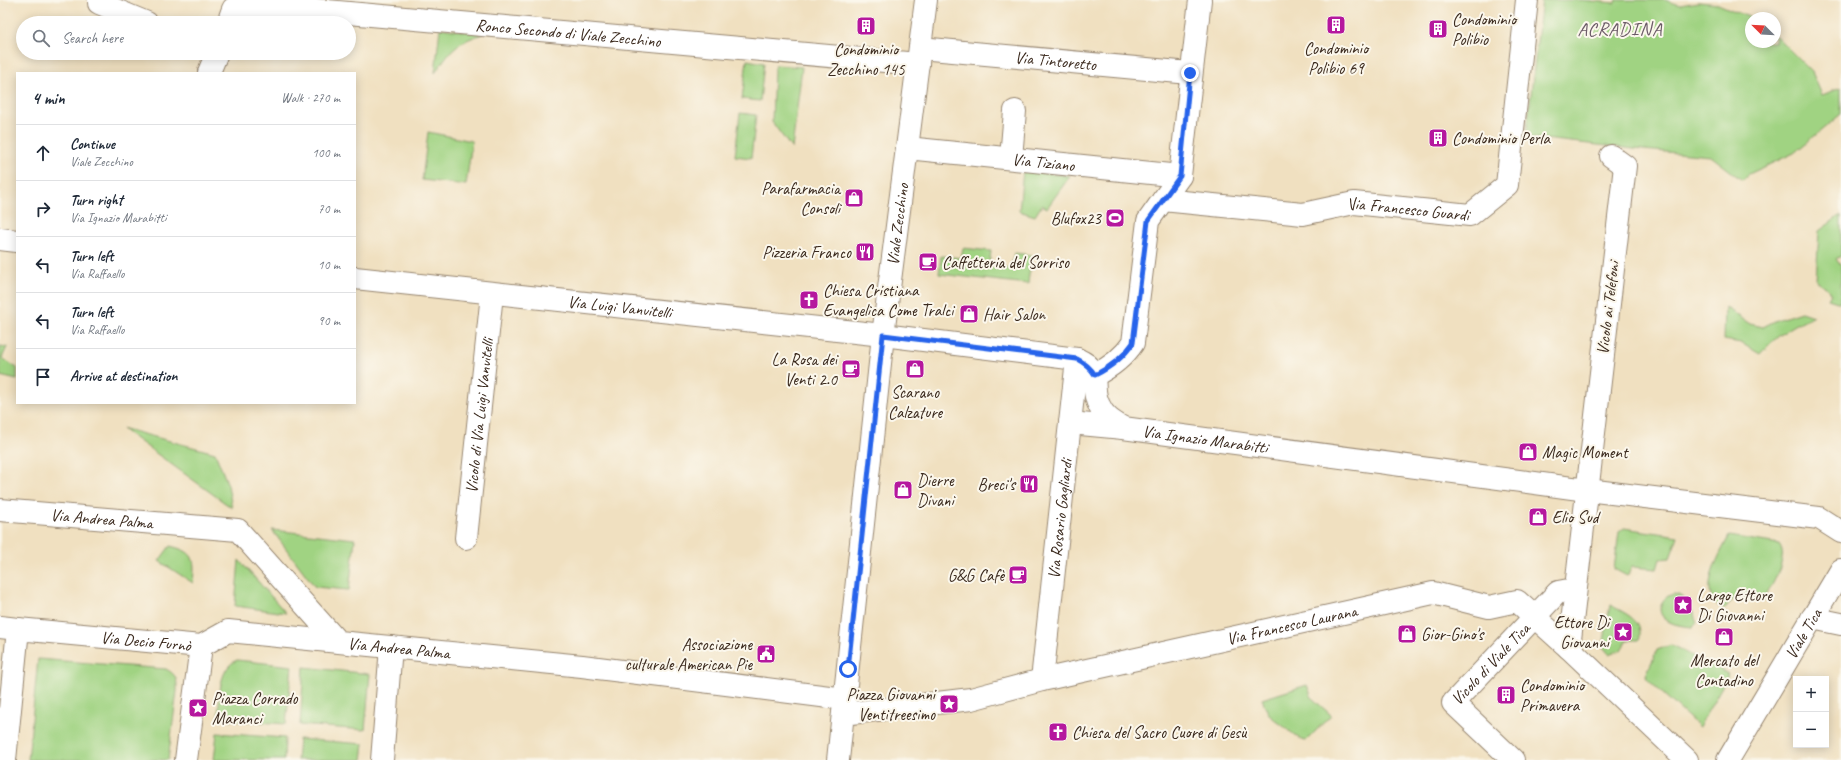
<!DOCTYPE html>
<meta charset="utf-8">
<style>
:root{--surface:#fff;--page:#f2f2f3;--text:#1f2937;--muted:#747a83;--line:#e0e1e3}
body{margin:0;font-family:Caveat,sans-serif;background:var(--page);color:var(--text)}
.controls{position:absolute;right:12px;bottom:12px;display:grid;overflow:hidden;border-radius:0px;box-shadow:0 2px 10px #0003}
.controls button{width:36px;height:36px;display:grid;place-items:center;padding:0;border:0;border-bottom:1px solid var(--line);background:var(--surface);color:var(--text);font:20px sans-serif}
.compass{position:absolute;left:1745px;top:12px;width:36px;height:36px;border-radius:50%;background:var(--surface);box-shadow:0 2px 10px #0003;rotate:294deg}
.stop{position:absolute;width:12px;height:12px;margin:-9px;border:3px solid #2563eb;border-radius:50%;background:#fff}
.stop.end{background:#2563eb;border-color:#fff;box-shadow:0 1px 4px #0008}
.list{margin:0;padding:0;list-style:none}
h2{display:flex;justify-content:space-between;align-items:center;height:52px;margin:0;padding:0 16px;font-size:17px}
h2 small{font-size:13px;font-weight:400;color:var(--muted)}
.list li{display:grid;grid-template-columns:26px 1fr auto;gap:12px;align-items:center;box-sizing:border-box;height:56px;padding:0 16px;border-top:1px solid var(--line)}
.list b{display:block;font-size:15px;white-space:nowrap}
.list p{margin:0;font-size:13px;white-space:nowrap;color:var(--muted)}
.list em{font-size:13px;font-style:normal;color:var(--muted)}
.icon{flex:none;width:22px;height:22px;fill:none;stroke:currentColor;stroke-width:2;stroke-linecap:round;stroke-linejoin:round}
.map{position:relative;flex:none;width:1841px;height:760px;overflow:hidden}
.search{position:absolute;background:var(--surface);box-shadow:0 2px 10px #0003;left:16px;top:16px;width:340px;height:44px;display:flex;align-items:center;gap:10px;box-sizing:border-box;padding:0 14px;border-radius:22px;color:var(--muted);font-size:15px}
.panel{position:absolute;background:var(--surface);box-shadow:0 2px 10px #0003;left:16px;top:72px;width:340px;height:332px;border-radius:0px}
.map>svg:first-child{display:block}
</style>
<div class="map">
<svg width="1841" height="760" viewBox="0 0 1841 760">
<rect width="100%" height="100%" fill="#fbf7ec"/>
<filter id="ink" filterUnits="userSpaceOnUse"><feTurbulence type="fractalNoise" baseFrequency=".025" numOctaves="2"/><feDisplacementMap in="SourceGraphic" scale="8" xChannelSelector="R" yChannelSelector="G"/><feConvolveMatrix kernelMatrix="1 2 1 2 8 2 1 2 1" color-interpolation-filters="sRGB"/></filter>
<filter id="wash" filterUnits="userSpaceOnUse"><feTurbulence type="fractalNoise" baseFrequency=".012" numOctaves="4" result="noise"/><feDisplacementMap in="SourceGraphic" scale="16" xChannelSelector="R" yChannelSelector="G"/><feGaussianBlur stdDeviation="0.9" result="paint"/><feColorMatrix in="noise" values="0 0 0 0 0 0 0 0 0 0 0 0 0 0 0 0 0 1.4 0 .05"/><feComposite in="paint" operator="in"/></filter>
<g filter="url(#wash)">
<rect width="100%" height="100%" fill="#f0e0c0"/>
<path fill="#a0d382" stroke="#6e7e50" d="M1542 0H1581L1615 3 1616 0H1665L1680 5 1698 2 1718 4 1751 18V42H1775V35L1812 72 1822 95 1841 88V114L1794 153 1749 174 1742 180 1711 156 1643 150 1526 137Z
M440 28 483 34C455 43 451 49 435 73Z
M747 60 764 63 760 101 742 99Z
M776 65 802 67 792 149 772 122 774 70Z
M740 113 756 115 751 158 735 156Z
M428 132 472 141 466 185 422 180Z
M1023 171 1070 176 1047 208 1042 205 1035 216 1019 211Z
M1841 215V256L1836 259 1841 266V303L1828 299 1831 294 1826 287 1816 281 1819 231Z
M963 248 991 251 989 267 1011 269 1014 253 1031 255 1028 284 939 274 941 256 961 258Z
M1725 307 1750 324 1763 327 1777 320 1801 312 1813 316C1792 325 1775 337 1760 354L1741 343 1724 340Z
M0 346 7 347 2 358 17 368V380L0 376Z
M121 428 215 453 228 485 232 508Z
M1624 528 1678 536 1670 558 1660 559 1657 569 1632 567 1627 576 1614 569 1619 532Z
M272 530 355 539 349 590 315 587Z
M1729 536 1779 544C1790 558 1771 586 1764 600L1735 597 1725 609C1693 597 1720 555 1729 536Z
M170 546C196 552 195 559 193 583L159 561Z
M239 560 286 613 235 606Z
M1674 594C1688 596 1692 611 1697 622L1692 627C1683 626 1671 625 1664 618 1655 609 1663 596 1674 594Z
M1610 605C1625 613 1645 621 1639 640H1627L1621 650 1609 654 1603 647Z
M1671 645 1729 674 1699 727 1647 679 1646 675 1657 650Z
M38 659 166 669C177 675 177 679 177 691L168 760H28Z
M237 660 292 666 286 724 218 719C220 700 217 669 237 660Z
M304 667 370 674 365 730 300 725Z
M1307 685 1312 698 1331 715 1306 741 1301 740 1269 715 1262 699Z
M217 733 285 738 284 760H214Z
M299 739 364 744 362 760H297Z"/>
</g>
<g filter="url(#ink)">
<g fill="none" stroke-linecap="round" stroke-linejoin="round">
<defs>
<g id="street">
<path d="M99 0V3L147 23"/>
<path id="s1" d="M228 23 233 9H304L918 64"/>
<path id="s2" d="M920 48 1190 73"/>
<path d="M209 72 217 53"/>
<path id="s3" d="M907 148 1180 176"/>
<path d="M1611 156 1625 166 1569 648 1687 760"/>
<path d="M1011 158 1015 111"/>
<path id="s4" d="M1163 200 1303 214 1354 203 1470 215 1507 185 1527 0"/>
<path d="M0 239 17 241"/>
<path id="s5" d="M355 278 883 335"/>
<path d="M1095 375C1111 367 1123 358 1133 343L1148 221 1180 176 1200 0"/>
<path d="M1070 423 1123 428"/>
<path id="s6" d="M0 510 238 530 337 641"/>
<path id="s7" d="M466 538 492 294"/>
<path d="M1812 618 1841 624"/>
<path d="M0 627 18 629"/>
<path id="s8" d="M1042 680 1077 359"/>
<path id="s9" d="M843 714 971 699 1042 680 1433 593 1489 607 1517 601 1569 648"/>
<path d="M186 760 201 646"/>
<path d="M382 760 391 647"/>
<path id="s10" d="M1513 760 1453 703 1558 592 1574 589"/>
</g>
<g id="secondary">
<path id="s11" d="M883 335 1077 359C1105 371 1088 384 1099 405 1104 417 1113 422 1123 428L1587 490 1819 518 1841 532"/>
<path id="s12" d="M5 760 18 629 201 646 228 631 582 666 845 699"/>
<path id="s13" d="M838 760 883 335 926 0"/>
<path id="s14" d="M1728 760 1841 570"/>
</g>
</defs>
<use href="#street" stroke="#96856f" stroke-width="24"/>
<use href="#secondary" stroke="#96856f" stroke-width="24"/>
<use href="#street" stroke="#fff" stroke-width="22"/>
<use href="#secondary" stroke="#fff" stroke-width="22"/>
</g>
</g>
<g fill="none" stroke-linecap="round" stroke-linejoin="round" filter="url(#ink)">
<path stroke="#2563eb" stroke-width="5" d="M848 669 883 335 1077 359C1085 363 1090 367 1095 375 1111 367 1123 358 1133 343L1148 221 1180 176 1190 73"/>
</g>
<defs>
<symbol id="building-square" viewBox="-11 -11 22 22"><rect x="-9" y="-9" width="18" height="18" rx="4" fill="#b5179e" stroke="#fbf7ec"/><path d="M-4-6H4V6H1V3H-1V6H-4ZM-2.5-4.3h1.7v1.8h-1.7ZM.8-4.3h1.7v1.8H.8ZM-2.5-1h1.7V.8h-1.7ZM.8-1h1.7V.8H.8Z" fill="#fff"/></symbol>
<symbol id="shop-square" viewBox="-11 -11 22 22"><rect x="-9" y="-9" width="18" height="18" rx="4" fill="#b5179e" stroke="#fbf7ec"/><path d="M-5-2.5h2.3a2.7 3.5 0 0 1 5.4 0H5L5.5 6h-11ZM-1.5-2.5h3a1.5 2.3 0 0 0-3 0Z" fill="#fff"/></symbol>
<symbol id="stadium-square" viewBox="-11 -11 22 22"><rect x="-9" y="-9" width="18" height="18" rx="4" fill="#b5179e" stroke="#fbf7ec"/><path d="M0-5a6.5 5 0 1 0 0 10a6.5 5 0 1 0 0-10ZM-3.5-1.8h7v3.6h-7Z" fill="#fff"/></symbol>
<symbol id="restaurant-square" viewBox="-11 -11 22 22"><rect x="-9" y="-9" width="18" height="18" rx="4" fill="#b5179e" stroke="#fbf7ec"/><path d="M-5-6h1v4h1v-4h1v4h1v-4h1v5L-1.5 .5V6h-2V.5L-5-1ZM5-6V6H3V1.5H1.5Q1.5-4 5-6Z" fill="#fff"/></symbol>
<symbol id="cafe-square" viewBox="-11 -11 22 22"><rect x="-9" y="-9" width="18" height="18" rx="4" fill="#b5179e" stroke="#fbf7ec"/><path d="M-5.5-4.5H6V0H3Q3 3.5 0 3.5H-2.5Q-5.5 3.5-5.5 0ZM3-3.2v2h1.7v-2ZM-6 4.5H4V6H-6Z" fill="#fff"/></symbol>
<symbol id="church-square" viewBox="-11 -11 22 22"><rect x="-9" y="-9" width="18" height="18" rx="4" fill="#b5179e" stroke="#fbf7ec"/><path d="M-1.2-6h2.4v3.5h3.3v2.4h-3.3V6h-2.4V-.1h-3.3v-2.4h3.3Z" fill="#fff"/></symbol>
<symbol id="sight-square" viewBox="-11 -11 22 22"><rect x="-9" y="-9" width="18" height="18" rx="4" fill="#b5179e" stroke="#fbf7ec"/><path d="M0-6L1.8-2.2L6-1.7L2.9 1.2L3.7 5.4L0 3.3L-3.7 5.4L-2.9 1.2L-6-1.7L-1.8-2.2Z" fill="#fff"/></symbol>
<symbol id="civic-square" viewBox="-11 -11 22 22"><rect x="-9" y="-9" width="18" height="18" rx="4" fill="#b5179e" stroke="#fbf7ec"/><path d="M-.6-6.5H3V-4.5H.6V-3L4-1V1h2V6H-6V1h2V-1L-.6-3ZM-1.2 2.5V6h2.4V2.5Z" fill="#fff"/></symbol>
</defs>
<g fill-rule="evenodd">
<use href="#building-square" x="1325" y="14" width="22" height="22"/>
<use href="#building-square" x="855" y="15" width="22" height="22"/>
<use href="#building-square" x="1427" y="18" width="22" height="22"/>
<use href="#building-square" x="1427" y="127" width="22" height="22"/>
<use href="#shop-square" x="843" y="187" width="22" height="22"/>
<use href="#stadium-square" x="1104" y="207" width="22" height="22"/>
<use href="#restaurant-square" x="854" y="241" width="22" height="22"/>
<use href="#cafe-square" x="917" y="251" width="22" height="22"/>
<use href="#church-square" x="798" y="289" width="22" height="22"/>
<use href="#shop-square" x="958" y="303" width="22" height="22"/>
<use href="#cafe-square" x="840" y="358" width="22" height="22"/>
<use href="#shop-square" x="904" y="358" width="22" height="22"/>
<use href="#shop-square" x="1517" y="441" width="22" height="22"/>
<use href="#restaurant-square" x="1018" y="473" width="22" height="22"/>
<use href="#shop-square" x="892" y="479" width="22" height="22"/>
<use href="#shop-square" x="1527" y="506" width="22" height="22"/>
<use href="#cafe-square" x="1007" y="564" width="22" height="22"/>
<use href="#sight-square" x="1672" y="594" width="22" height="22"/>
<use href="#sight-square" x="1612" y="621" width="22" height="22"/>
<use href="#shop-square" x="1396" y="623" width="22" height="22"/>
<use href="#shop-square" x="1713" y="626" width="22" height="22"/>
<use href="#civic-square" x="755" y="643" width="22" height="22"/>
<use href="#building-square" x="1495" y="684" width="22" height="22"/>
<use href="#sight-square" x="938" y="693" width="22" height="22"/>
<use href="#sight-square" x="187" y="697" width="22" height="22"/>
<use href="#church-square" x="1047" y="721" width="22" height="22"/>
</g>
<g text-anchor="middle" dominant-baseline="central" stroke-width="4" stroke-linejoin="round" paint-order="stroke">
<g font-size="17" fill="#3b2a1e" stroke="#fbf7ec" text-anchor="start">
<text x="1452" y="19">Condominio<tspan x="1452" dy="20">Polibio</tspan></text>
<text x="1336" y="48" text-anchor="middle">Condominio<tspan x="1336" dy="20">Polibio 69</tspan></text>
<text x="866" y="49" text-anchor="middle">Condominio<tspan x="866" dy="20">Zecchino 145</tspan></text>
<text x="1452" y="138">Condominio Perla</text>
<text x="840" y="188" text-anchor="end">Parafarmacia<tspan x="840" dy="20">Consoli</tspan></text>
<text x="1101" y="218" text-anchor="end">Blufox23</text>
<text x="851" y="252" text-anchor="end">Pizzeria Franco</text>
<text x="942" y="262">Caffetteria del Sorriso</text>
<text x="823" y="290">Chiesa Cristiana<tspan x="823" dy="20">Evangelica Come Tralci</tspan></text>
<text x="983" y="314">Hair Salon</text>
<text x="837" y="359" text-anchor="end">La Rosa dei<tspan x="837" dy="20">Venti 2.0</tspan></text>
<text x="915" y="392" text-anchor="middle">Scarano<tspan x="915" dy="20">Calzature</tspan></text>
<text x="1542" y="452">Magic Moment</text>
<text x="917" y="480">Dierre<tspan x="917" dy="20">Divani</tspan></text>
<text x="1015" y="484" text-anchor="end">Breci's</text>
<text x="1552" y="517">Elio Sud</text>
<text x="1004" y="575" text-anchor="end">G&amp;G Cafè</text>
<text x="1697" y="595">Largo Ettore<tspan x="1697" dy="20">Di Giovanni</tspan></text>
<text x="1609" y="622" text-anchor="end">Ettore Di<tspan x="1609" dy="20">Giovanni</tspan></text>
<text x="1421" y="634">Gior-Gino's</text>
<text x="752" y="644" text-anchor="end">Associazione<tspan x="752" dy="20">culturale American Pie</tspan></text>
<text x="1724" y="660" text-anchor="middle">Mercato del<tspan x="1724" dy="20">Contadino</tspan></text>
<text x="1520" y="685">Condominio<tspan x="1520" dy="20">Primavera</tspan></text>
<text x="935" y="694" text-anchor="end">Piazza Giovanni<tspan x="935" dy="20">Ventitreesimo</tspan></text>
<text x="212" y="698">Piazza Corrado<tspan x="212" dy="20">Maranci</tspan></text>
<text x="1072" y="732">Chiesa del Sacro Cuore di Gesù</text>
</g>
<g font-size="17" fill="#3b2a1e" stroke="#fbf7ec">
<text stroke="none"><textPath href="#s1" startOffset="351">Ronco Secondo di Viale Zecchino</textPath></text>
<text stroke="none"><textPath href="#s2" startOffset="136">Via Tintoretto</textPath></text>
<text stroke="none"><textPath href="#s3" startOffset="137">Via Tiziano</textPath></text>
<text stroke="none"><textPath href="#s4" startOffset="247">Via Francesco Guardi</textPath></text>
<text stroke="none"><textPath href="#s13" startOffset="539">Viale Zecchino</textPath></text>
<text stroke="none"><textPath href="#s5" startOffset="266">Via Luigi Vanvitelli</textPath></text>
<text transform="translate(1608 308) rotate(-83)">Vicolo ai Telefoni</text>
<text stroke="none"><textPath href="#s7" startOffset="123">Vicolo di Via Luigi Vanvitelli</textPath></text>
<text stroke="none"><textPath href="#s11" startOffset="367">Via Ignazio Marabitti</textPath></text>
<text stroke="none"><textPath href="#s6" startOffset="102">Via Andrea Palma</textPath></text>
<text stroke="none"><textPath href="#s8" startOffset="162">Via Rosario Gagliardi</textPath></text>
<text stroke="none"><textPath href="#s9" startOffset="458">Via Francesco Laurana</textPath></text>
<text stroke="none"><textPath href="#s14" startOffset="147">Viale Tica</textPath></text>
<text stroke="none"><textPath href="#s12" startOffset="260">Via Decio Furnò</textPath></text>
<text stroke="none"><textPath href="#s12" startOffset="518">Via Andrea Palma</textPath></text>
<text stroke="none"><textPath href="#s10" startOffset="137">Vicolo di Viale Tica</textPath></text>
</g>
<g font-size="19" letter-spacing="1" fill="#6c5b68" stroke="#fbf7ec">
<text x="1620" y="29">ACRADINA</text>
</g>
</g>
</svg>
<div class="controls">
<button>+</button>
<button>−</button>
</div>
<svg class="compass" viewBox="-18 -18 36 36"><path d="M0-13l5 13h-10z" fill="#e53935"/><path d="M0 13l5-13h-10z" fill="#747a83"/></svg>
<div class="stop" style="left:848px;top:669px"></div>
<div class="stop end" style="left:1190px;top:73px"></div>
<div class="search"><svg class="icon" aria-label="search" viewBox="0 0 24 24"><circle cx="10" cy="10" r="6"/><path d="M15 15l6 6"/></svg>Search here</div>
<section class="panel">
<h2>4 min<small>Walk · 270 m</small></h2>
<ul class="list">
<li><svg class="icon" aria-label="ahead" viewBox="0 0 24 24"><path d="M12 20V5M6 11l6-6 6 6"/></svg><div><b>Continue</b><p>Viale Zecchino</p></div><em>100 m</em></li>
<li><svg class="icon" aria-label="right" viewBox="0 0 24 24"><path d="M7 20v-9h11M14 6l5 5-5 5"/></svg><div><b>Turn right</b><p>Via Ignazio Marabitti</p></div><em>70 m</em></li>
<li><svg class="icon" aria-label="left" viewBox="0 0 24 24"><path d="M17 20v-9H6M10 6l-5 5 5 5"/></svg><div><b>Turn left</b><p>Via Raffaello</p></div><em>10 m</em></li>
<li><svg class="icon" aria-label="left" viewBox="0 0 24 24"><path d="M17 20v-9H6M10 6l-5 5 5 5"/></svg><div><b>Turn left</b><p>Via Raffaello</p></div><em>90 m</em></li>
<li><svg class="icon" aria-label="arrive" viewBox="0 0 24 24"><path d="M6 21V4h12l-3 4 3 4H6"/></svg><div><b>Arrive at destination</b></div></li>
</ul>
</section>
</div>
